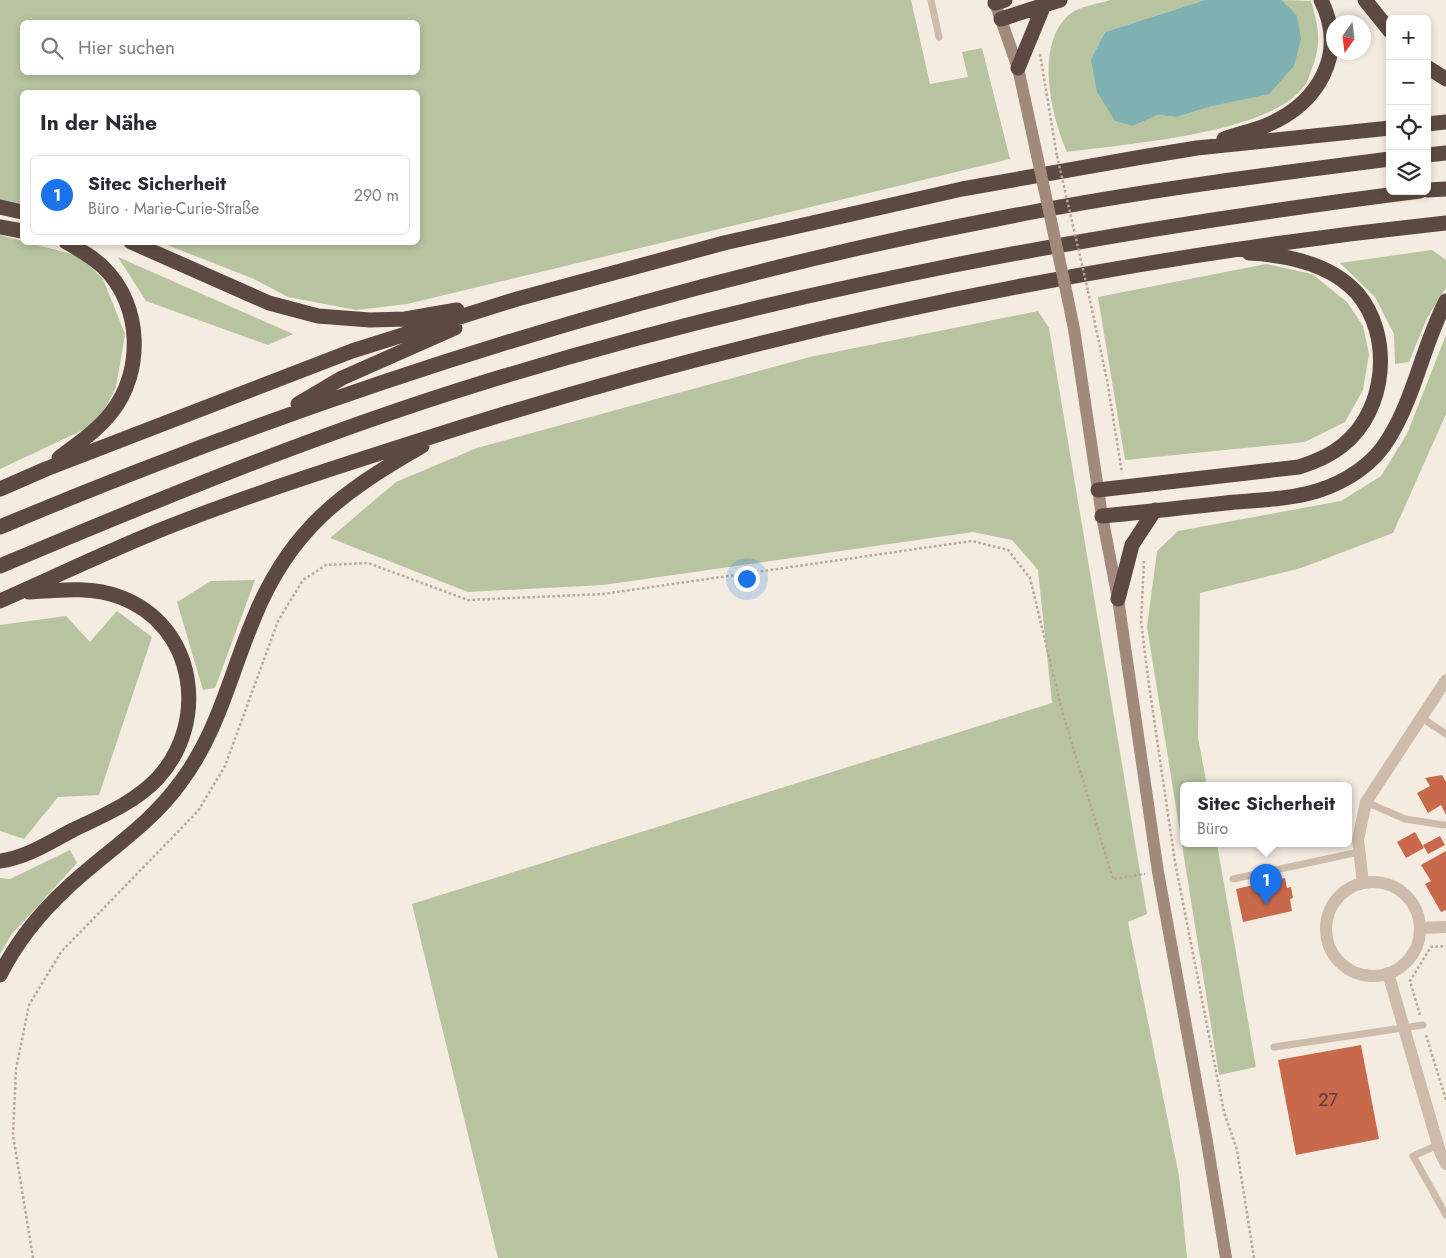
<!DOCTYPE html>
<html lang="de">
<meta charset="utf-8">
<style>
:root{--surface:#fff;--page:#f2f2f3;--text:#2b2b33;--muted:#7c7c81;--line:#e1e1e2;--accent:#1a73e8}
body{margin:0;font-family:Jost,sans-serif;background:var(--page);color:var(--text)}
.controls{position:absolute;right:15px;top:15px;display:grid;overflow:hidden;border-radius:8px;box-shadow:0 2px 8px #0003}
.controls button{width:45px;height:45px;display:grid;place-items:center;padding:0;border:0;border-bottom:1px solid var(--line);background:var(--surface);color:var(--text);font:25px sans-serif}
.compass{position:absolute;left:1326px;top:15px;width:45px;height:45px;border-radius:50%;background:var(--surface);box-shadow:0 2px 8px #0003;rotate:194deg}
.you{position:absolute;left:746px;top:578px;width:18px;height:18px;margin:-12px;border:4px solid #fff;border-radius:50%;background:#1a73e8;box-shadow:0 0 0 8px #1a73e833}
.badge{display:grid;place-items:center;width:32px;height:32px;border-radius:50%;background:var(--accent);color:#fff;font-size:16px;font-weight:700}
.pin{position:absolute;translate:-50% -41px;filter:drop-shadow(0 1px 2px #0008)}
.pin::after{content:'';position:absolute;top:26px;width:18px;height:15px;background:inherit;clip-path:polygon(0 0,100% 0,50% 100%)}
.popup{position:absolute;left:1180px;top:782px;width:172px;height:65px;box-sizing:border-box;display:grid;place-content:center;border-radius:8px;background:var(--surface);filter:drop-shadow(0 1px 4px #0005);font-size:16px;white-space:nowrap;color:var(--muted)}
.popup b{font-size:19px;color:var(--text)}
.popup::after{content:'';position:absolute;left:50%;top:100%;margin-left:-10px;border:10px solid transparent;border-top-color:var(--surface)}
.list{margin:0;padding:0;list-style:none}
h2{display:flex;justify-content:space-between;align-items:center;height:65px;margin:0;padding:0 20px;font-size:21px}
h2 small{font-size:16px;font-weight:400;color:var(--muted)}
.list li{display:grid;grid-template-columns:32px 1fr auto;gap:15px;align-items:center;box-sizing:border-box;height:80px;margin:0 10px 10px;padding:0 10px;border:1px solid var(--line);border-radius:8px}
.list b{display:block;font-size:19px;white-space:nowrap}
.list p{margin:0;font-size:16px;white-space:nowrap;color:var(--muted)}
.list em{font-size:16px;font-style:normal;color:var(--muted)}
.icon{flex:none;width:28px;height:28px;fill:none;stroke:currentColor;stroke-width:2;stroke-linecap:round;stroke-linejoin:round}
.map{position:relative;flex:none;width:1446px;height:1258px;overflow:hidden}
.search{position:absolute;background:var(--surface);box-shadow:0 2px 8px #0003;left:20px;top:20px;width:400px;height:55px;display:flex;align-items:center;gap:12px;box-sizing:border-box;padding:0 18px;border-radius:8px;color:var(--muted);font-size:19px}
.panel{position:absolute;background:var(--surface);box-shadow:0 2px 8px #0003;left:20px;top:90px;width:400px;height:155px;border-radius:8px}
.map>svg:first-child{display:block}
</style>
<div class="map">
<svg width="1446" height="1258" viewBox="0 0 1446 1258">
<rect width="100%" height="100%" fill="#f4ebe1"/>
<path fill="#b8c4a0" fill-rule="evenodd" d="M0 0H911L930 84 968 77 962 52 982 48 1010 159 407 304 356 310 288 297 254 279 162 243 418 242V92H22V205L0 200ZM22 22H418V72H22Z
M1110 0H1205L1105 32 1091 59 1133 126 1158 115 1177 117 1212 106 1287 5 1282 0 1311 1C1319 29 1322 44 1311 71 1309 76 1308 82 1305 85 1272 134 1124 144 1067 152 1051 116 1034 44 1070 14 1080 6 1099 4 1110 0Z
M0 235 79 256 103 279 125 334 116 387 98 423 0 469Z
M1432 250 1446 260V288L1427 318 1409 362 1395 364 1394 334 1375 297 1340 263Z
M118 257 293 334 268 345 146 301Z
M1266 264 1312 274 1347 302 1363 326 1369 354 1363 390 1345 422 1305 442 1125 460 1098 297Z
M1038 311 1049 328 1147 914 1128 922 1179 1176 1187 1258H498L412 904 1052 703 1038 570 1012 540 973 532 603 585 468 592 330 538 396 482 477 448 810 357Z
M1446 335V414L1393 533 1301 568 1200 593 1198 738 1207 786H1184V844H1217L1256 1067 1219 1075 1147 627 1157 551 1178 531 1341 501 1381 476 1407 434Z
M255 580 215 688 203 690 177 602 211 581Z
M117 611 152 637 99 795 58 797 24 839 0 831V625L66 616 90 642Z
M70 850 77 863 11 935 0 954V878L10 879Z"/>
<path fill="#7fb0b2" d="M1205 0H1282L1297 16 1301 39 1294 66 1269 94 1212 106 1177 117 1158 115 1133 126 1115 121 1097 92 1091 59 1105 32Z"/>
<path fill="#c8694b" d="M1442 775 1446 782V815L1441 805 1428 813 1417 793 1430 786 1425 778Z
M1415 832 1424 848 1406 858 1397 842Z
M1440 836 1445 845 1428 854 1423 845Z
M1446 851V910L1441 912 1425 884 1431 881 1421 865Z
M1285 878 1287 888 1291 887 1293 898 1290 899 1292 911 1243 922 1236 889Z
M1361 1045 1379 1139 1296 1155 1278 1060Z"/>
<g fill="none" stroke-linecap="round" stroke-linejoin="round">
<path stroke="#b9a596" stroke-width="2.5" stroke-dasharray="2.5 2.5" stroke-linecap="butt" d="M1040 54 1057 156
M1088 291 1107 380 1122 473
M1144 561 1141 621 1149 685 1175 862 1224 1112 1237 1150 1254 1258
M1420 1015 1410 981 1431 947 1446 946
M1426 1035 1446 1100
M33 1258 13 1135 16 1069 29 1005 61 952 198 811 225 766 278 621 303 580 326 565 368 563 468 600 603 594 972 541 1008 550 1030 578 1062 711 1113 879 1145 874"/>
<path stroke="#cdbbac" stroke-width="7" d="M931 0 939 37
M1422 718 1446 734
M1366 802 1405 819 1444 825
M1233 879 1359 852
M1274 1047 1423 1025
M1438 1145 1413 1156 1446 1215"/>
<path stroke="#cdbbac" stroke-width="12" d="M1326 929a47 47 0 1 1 94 0a47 47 0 1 1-94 0Z
M1363 883 1358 840 1366 802 1446 680
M1420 928 1446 927
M1388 973 1440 1152 1446 1164"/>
<path stroke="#a18a7d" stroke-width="12" d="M994 0 1018 68 1038 160
M1067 295 1074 329 1102 516 1118 599 1158 872 1206 1136 1226 1258"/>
<path stroke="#5c4a42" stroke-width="15" d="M1365 0 1390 31
M995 3 1005 0
M1001 19 1060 0
M1427 67 1446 79
M1018 68 1044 5
M1427 124 1446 122
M1224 139C1237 134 1252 131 1265 126 1318 104 1348 55 1321 0
M1427 155 1446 153
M1427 190 1446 189
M0 207 22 212
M0 227 22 231
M131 242 269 303 318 316 370 320 405 319 457 310
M298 404 342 378 455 328
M59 458C77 444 97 431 111 413 144 372 142 305 104 268 93 257 80 250 66 242
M0 489 46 469 352 351 517 299 724 243 962 189 1142 157 1197 148 1390 128
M1098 490 1299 467C1315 462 1330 456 1343 445 1387 410 1393 335 1357 293 1330 263 1287 255 1249 253
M1102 516C1146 512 1190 507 1235 502 1261 500 1291 499 1317 491 1346 482 1374 464 1389 438 1415 396 1423 345 1446 301
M0 527C334 387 682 277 1038 211 1155 189 1272 174 1390 159
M0 566C159 499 319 433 485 382 790 288 1104 231 1420 191
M1118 599 1132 545 1155 510
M0 601C57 576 114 548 173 525 252 494 334 468 415 442 751 333 1095 260 1446 223
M0 861C26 858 50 842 73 830 102 816 134 803 157 779 210 722 196 625 120 597 91 586 59 590 29 592
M0 975C16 943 40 913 67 888 104 853 149 826 180 783 218 733 230 675 254 618 290 529 342 492 422 446"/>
<path stroke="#b9a596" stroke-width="2.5" stroke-dasharray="2.5 2.5" stroke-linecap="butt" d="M1057 156 1088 291"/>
<path stroke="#a18a7d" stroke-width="12" d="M1038 160 1067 295"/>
</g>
<g text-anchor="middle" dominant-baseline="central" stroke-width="4" stroke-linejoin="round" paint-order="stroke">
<g font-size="18" fill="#5e3e33">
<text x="1328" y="1100">27</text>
</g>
</g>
</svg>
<div class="controls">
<button>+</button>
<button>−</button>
<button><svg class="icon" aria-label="locate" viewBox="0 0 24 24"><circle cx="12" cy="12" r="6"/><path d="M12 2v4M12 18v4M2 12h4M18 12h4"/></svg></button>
<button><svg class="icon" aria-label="layers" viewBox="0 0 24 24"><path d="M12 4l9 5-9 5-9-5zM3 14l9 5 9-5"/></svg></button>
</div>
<svg class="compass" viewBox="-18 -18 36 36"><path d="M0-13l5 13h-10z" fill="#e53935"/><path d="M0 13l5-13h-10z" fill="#7c7c81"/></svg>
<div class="you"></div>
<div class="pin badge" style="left:1266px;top:905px">1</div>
<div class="popup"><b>Sitec Sicherheit</b>Büro</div>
<div class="search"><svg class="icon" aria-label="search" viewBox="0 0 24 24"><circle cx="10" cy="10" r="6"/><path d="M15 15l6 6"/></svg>Hier suchen</div>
<section class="panel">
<h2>In der Nähe<small></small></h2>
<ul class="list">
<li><span class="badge">1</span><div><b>Sitec Sicherheit</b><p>Büro · Marie-Curie-Straße</p></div><em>290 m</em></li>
</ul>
</section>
</div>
